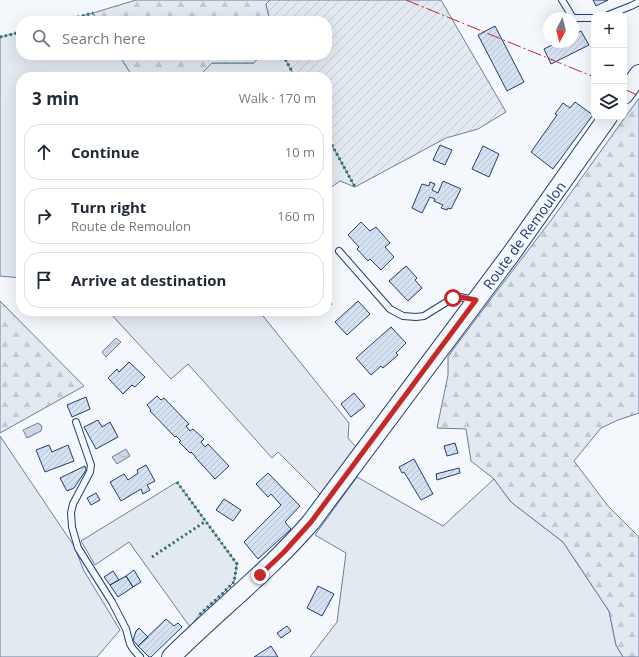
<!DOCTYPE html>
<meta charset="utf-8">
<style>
:root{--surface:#fff;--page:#f6f6f7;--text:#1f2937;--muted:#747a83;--line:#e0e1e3}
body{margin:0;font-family:"Open Sans",sans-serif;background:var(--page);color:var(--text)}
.controls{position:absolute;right:12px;top:12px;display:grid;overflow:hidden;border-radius:8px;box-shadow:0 4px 16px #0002}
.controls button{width:36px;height:36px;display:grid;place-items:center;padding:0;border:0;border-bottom:1px solid var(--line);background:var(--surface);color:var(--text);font:20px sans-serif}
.compass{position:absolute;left:543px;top:12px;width:36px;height:36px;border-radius:50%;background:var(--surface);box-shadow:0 4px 16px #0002;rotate:187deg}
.stop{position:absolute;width:12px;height:12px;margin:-9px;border:3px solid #c62828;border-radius:50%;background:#fff}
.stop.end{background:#c62828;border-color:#fff;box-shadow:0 1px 4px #0008}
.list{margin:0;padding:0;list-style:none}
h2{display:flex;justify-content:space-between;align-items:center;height:52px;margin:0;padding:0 16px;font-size:17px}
h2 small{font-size:13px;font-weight:400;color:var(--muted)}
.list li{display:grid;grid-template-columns:26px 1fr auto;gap:12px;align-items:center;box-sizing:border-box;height:56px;margin:0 8px 8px;padding:0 8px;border:1px solid var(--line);border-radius:16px}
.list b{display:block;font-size:15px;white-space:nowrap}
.list p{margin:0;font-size:13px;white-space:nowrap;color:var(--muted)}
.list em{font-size:13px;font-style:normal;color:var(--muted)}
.icon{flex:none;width:22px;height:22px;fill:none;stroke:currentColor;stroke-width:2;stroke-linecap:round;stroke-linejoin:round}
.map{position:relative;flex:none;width:639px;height:657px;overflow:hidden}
.search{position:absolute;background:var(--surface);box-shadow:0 4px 16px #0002;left:16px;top:16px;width:316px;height:44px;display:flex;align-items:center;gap:10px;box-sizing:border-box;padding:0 14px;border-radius:16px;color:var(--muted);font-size:15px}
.panel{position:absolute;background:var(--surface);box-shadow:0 4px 16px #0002;left:16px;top:72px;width:316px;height:244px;border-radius:16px}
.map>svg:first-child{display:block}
</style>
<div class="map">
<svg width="639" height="657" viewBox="0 0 639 657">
<defs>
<pattern id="forest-firs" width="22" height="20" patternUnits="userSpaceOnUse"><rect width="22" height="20" fill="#e3e9f0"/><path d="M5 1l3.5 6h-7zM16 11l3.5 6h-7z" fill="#c2c9d1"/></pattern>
<pattern id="garden-furrows" width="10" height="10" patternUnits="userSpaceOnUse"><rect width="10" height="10" fill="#e3e9f0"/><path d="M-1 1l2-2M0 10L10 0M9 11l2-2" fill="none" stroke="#c2c9d1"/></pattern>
<pattern id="water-waves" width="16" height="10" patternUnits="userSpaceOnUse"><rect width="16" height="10" fill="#cfd7e4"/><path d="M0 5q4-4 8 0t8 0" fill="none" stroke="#b1bac7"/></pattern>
<pattern id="building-hatch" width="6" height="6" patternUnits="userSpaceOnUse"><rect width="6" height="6" fill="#d5e0f0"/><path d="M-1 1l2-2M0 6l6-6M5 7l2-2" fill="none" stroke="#b6c1d1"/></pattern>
</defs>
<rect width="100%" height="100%" fill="#f4f7fb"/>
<path fill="#e3e9f0" stroke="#687fa3" d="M93 13 98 21H63Z
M21 32V55H119L133 77H21V278L0 276V37Z
M261 55H283L295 77H198L212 63H254Z
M327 136 355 187 340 181 327 190Z
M108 311H259L349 423 348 438 356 447 320 494 278 452 272 458 188 364 171 379Z
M0 436 74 546 84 571 120 630 97 657H0Z
M357 477 443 526 494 479 511 502 563 542 609 611 616 645 623 657H310L337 622 346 553 315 535Z
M177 482 237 564 234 582 222 594 199 615 190 627 129 542 95 565 81 541Z"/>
<path fill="url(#forest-firs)" stroke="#687fa3" d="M136 0H270L266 4 270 21H98L93 13Z
M119 55H260L254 63H212L198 77H133Z
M639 98V413L618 420 601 428 574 461 608 506 637 535 639 538V657H623L616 645 609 611 563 542 511 502 494 479 471 461 466 429 437 428 448 375V357L455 347 491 299 552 219Z
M0 301 84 386 0 433Z"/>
<path fill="url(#garden-furrows)" stroke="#687fa3" d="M270 0H441L506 112 478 129 446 138 355 187 327 136V77H295L283 55H327V21H270L266 4Z"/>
<path fill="url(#water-waves)" stroke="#687fa3" d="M116 338 121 342 106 357 102 352Z
M38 423 42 426 41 431 27 438 23 430Z
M126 449 130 456 117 464 112 457Z"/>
<path fill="url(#building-hatch)" stroke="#1d3f73" d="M593 0H608L596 6Z
M495 26 524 82 507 91 478 35Z
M581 31 589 45 551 64 544 49 558 42H573V35Z
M575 102 593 115 553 169 531 152 557 115 555 114 563 103 570 108Z
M440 145 452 150 445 165 433 160Z
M483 146 499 154 489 177 472 169Z
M443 181 461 189 451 209 448 208 447 210 441 208 443 205 434 201 435 199 430 197 422 213 412 208 422 184 429 186 430 182 435 184 432 190 438 193Z
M361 222 370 231 376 227 390 243 385 247 394 257 381 270 370 259 368 261 357 249 359 247 348 235Z
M406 266 417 278 415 280 422 288 408 301 389 281Z
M327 298 332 304 327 307Z
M358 301 370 314 347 335 335 322Z
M391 327 406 343 396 353 398 355 383 368 381 366 371 375 356 358Z
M129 362 145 377 135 387 132 385 123 394 108 378 117 369 119 372Z
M354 393 365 406 351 417 341 404Z
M157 396 161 400 164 398 189 424 186 426 190 431 193 429 204 439 201 442 205 447 208 444 229 466 215 479 195 457V456L191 452 190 453 179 442 181 441 176 436 175 437 150 411 151 410 147 405Z
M86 397 90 409 72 417 67 405Z
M98 420 102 427 110 422 118 437 96 449 84 427Z
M455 443 458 453 447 456 444 446Z
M49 445 52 452 68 445 74 461 45 472 36 450Z
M414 459 433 494 421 500 404 472 402 473 399 467Z
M146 465 155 481 147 485 150 490 143 494 141 489 121 501 110 482 124 474 128 480 138 473 137 470Z
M85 466 86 470 74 488 67 491 60 478Z
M459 468 460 473 437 480 436 474Z
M268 473 300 506 285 522 291 529 258 559 244 542 281 505 271 494 268 497 256 484Z
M96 493 100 500 91 505 87 498Z
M224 499 241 510 233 521 216 510Z
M134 570 141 582 133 587 126 576Z
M113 571 119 580 110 585 104 577Z
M126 576 133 587 118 597 110 585Z
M318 586 334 594 322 616 307 608Z
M166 619 174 626 178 623 182 627 151 657H149L138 646Z
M287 626 291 631 281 638 277 633Z
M139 628 148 637 138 646 133 640 136 631Z
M271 646 278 657H254Z"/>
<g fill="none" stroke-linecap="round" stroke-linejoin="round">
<defs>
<path id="service" d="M562 0 573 18
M608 15 631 6 639 2
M573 18H594
M339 251 390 309 403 316 416 317 424 316 453 298 460 297 474 300
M76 422 91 465 90 472 73 504 71 513 72 527 78 548 112 602 126 629 130 644 133 649 140 657"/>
<path id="secondary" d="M624 95 639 74
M171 657C217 611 269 571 311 522L511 254 608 117"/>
</defs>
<use href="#service" stroke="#1d3f73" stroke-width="8"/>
<use href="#secondary" stroke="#1d3f73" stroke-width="20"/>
<use href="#service" stroke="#f4f7fb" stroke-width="6"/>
<use href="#secondary" stroke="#f4f7fb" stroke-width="18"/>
<path stroke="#2c6c60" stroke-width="3" stroke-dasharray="2 3" stroke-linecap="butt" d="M63 21 93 13
M0 37 21 32
M283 55 295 77
M327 136 355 187
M177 482 237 564 234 582 222 594 199 615
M152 557 206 521"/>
<path stroke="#c62828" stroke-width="1" stroke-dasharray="14 3 2 3" stroke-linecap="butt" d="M406 0 594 77
M624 89 639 96"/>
</g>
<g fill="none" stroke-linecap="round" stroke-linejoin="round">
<path stroke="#c62828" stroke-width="5" d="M260 575 284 552 311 522 476 300 460 297 453 298"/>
</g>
<g text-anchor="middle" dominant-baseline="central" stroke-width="3" stroke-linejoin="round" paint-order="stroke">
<g font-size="14" fill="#1d3f73" stroke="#f4f7fb">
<text transform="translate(524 235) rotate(-54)">Route de Remoulon</text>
</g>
</g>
</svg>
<div class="controls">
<button>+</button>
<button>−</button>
<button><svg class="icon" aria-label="layers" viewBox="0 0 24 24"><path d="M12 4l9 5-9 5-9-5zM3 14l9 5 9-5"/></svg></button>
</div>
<svg class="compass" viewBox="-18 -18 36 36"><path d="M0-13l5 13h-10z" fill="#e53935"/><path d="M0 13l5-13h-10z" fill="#747a83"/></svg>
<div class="stop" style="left:453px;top:298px"></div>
<div class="stop end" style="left:260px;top:575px"></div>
<div class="search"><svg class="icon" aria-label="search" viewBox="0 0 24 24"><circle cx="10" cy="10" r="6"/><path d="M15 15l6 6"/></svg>Search here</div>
<section class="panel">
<h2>3 min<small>Walk · 170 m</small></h2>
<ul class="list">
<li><svg class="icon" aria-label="ahead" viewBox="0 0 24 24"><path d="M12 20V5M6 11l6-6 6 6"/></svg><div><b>Continue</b></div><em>10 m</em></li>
<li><svg class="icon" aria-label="right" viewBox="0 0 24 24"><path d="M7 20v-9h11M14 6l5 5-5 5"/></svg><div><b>Turn right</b><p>Route de Remoulon</p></div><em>160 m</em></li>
<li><svg class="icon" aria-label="arrive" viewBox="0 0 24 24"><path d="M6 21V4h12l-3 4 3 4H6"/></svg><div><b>Arrive at destination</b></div></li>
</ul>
</section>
</div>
